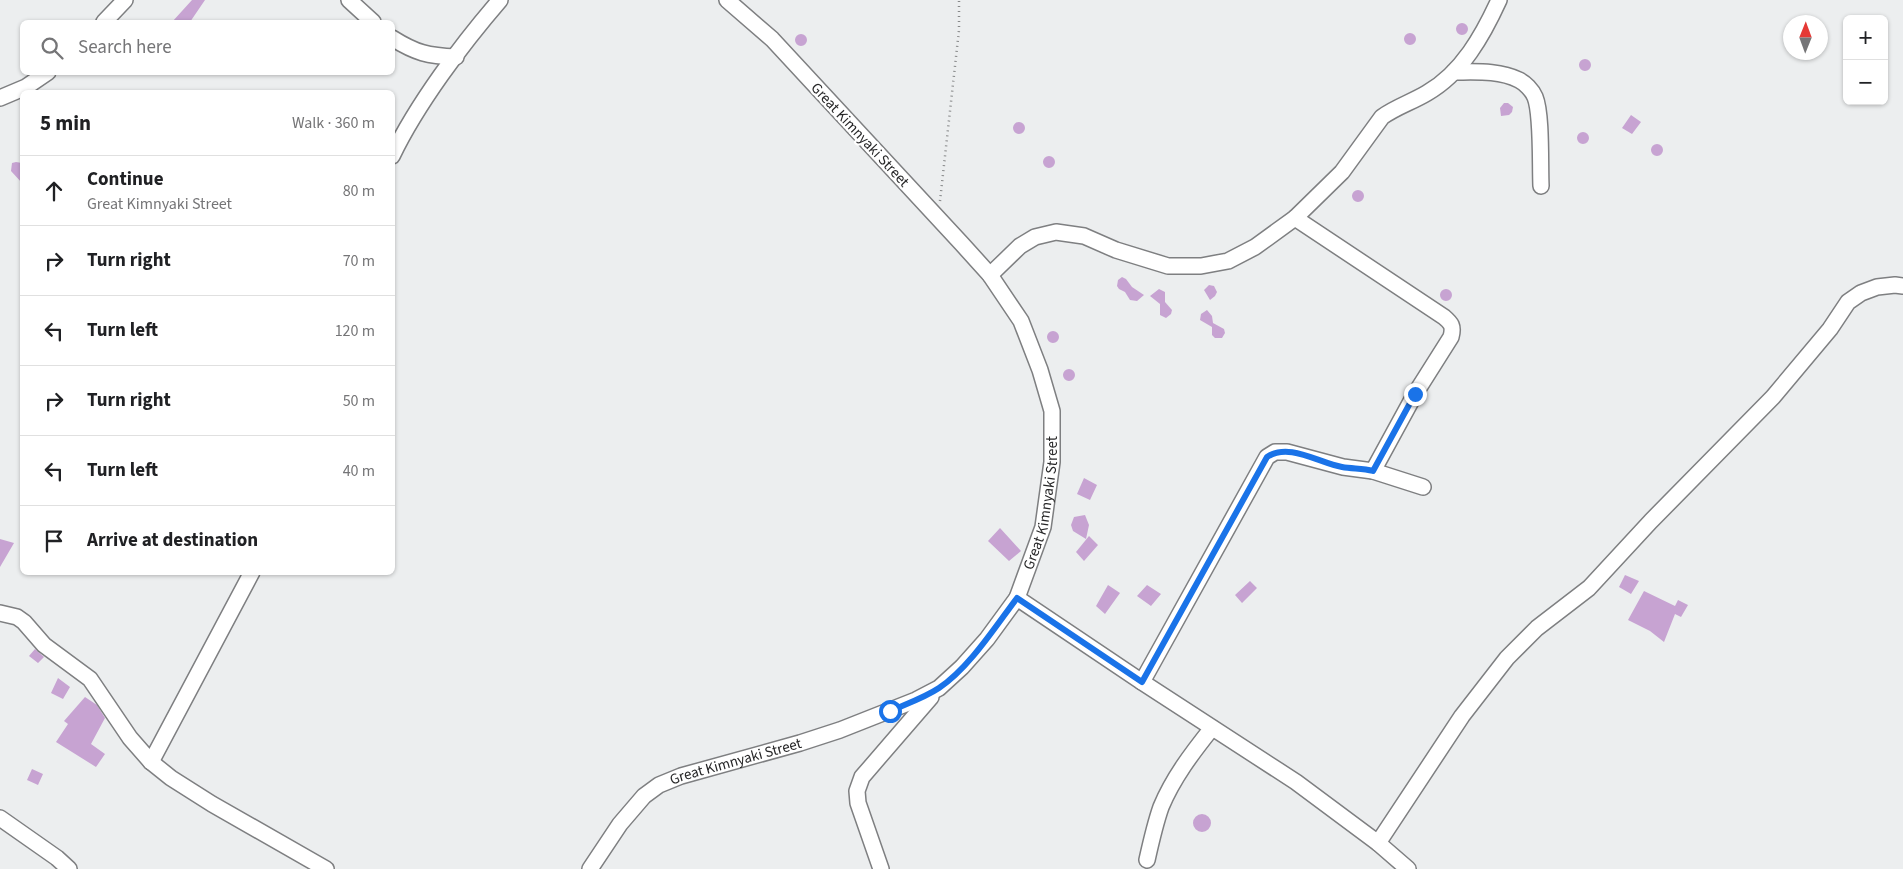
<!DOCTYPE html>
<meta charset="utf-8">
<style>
:root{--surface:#fff;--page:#f6f6f6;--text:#202124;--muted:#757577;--line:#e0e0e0}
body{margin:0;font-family:"Source Sans 3",sans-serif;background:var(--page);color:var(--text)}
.controls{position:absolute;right:15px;top:15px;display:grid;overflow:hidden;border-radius:8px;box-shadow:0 1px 4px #0004}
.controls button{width:45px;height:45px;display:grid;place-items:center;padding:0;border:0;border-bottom:1px solid var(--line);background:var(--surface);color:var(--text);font:25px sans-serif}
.compass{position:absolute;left:1783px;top:15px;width:45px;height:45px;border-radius:50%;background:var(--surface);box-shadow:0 1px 4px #0004;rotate:1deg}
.stop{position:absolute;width:15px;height:15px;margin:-11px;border:4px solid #1a73e8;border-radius:50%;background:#fff}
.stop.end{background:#1a73e8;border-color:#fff;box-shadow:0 1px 5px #0008}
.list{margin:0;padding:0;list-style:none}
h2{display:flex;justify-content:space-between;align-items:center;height:65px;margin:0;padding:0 20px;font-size:21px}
h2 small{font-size:16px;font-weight:400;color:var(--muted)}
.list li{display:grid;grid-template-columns:32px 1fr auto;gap:15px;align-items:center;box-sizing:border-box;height:70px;padding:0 20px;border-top:1px solid var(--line)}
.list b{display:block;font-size:19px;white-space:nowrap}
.list p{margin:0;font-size:16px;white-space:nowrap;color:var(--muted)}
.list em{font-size:16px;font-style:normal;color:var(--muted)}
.icon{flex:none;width:28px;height:28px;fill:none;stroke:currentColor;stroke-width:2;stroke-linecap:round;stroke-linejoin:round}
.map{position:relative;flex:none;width:1903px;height:869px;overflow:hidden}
.search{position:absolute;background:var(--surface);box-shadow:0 1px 4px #0004;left:20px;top:20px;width:375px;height:55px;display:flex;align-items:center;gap:12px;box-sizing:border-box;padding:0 18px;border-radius:8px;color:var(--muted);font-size:19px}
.panel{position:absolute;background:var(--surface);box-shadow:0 1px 4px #0004;left:20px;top:90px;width:375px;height:485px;border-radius:8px}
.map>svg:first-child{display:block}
</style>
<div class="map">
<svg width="1903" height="869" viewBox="0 0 1903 869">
<rect width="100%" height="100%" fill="#eceeef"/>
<path fill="#c7a3d2" d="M192 0H205L190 22H172Z
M1456 29a6 6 0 1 1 12 0a6 6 0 1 1-12 0Z
M1404 39a6 6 0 1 1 12 0a6 6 0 1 1-12 0Z
M795 40a6 6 0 1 1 12 0a6 6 0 1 1-12 0Z
M1579 65a6 6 0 1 1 12 0a6 6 0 1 1-12 0Z
M1504 103H1508L1513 107 1512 112 1509 115 1501 116 1500 108Z
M1631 115 1641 122 1632 134 1622 128Z
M1013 128a6 6 0 1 1 12 0a6 6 0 1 1-12 0Z
M1577 138a6 6 0 1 1 12 0a6 6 0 1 1-12 0Z
M1651 150a6 6 0 1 1 12 0a6 6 0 1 1-12 0Z
M1043 162a6 6 0 1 1 12 0a6 6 0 1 1-12 0Z
M16 162 22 163V183L11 171 12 163Z
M1352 196a6 6 0 1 1 12 0a6 6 0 1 1-12 0Z
M1122 277 1126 279 1132 287 1144 295 1137 301 1130 300 1125 292 1119 289 1117 286 1118 280Z
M1209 285 1214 286 1217 292 1215 296 1210 300 1204 290Z
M1440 295a6 6 0 1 1 12 0a6 6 0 1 1-12 0Z
M1159 289 1165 292V302L1172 310 1171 314 1166 318 1160 315V304L1150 296Z
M1207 310 1212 316 1213 323 1224 329 1225 333 1222 338H1215L1212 335V327L1200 320 1201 314Z
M1047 337a6 6 0 1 1 12 0a6 6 0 1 1-12 0Z
M1063 375a6 6 0 1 1 12 0a6 6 0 1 1-12 0Z
M1084 478 1097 485 1090 500 1077 494Z
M1085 515 1089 525 1086 539 1073 531 1071 525 1074 517Z
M1000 528 1021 551 1009 561 988 541Z
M1089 536 1098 545 1084 561 1076 552Z
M0 539 14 543 0 567Z
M1625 575 1639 581 1631 594 1619 587Z
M1250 581 1257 588 1242 603 1235 595Z
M1108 585 1120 593 1105 614 1096 606Z
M1147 585 1161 594 1151 606 1137 596Z
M1644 591 1675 606 1678 600 1688 605 1681 617 1675 614 1664 642 1650 631 1628 620Z
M35 649 44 657 38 663 29 656Z
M58 678 70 687 63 699 51 693Z
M85 697 97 705 105 718 91 744 105 754 96 767 56 742 68 724 64 721Z
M32 769 43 774 38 785 27 780Z
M1193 823a9 9 0 1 1 18 0a9 9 0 1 1-18 0Z"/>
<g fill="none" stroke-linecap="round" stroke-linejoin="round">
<defs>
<g id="minor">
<path d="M349 0 373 22"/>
<path d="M104 22 125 0"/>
<path d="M392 38C416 53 428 56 456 57"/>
<path d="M1454 72C1475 72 1499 70 1519 80 1525 83 1532 90 1535 97 1542 114 1540 165 1541 186"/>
<path d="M0 98 26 87 48 72"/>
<path d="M392 156C417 104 462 44 500 0"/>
<path d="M1295 218 1444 317C1451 323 1454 326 1451 337L1415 394 1373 471"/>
<path d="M990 275 1020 246 1035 237 1056 232 1084 236 1116 250 1168 266H1201L1228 261 1255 247 1295 218 1342 172 1382 117C1396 107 1412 102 1427 93 1462 73 1483 35 1499 0"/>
<path d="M1017 598 1142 682 1296 782 1378 843 1408 869"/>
<path d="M0 613 17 617 24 622 44 645 90 679 130 738 151 762 171 778 212 804 326 869"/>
<path d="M1142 682 1267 457 1275 452H1287L1343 467 1373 471 1423 487"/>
<path d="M151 762 252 572"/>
<path d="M0 818 57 858 69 869"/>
<path d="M1378 843 1462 716 1507 658 1537 628 1589 588 1651 521 1773 397 1830 329 1848 302 1861 293 1877 287 1895 285 1903 286"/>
<path d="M1147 860C1151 842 1155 824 1161 807 1173 778 1192 753 1212 728"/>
<path id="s1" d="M590 869 620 824 644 796 659 785 681 776 800 743 840 730 916 700 939 688 962 667 987 639 1017 598 1043 527 1052 462V411L1040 370 1021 321 990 275 962 244 772 39 727 0"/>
<path d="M881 869 858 803 857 791 862 777 931 697"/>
</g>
</defs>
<use href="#minor" stroke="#7e7f81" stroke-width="18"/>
<path stroke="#878889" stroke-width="2.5" stroke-dasharray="1 4" stroke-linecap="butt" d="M940 201 959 30V0"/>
<use href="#minor" stroke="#fff" stroke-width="15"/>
</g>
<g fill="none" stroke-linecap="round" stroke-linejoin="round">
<path stroke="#1a73e8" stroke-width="6" d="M890 711C906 704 924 698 939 688 969 668 995 627 1017 598L1142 682 1267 457C1289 442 1319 463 1342 467 1353 469 1363 468 1373 471L1415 394"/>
</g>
<g text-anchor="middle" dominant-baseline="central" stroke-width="4.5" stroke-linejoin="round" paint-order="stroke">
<g font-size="15" fill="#272728" stroke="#fff">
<text transform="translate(860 135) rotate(47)">Great Kimnyaki Street</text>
<text stroke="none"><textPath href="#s1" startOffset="625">Great Kimnyaki Street</textPath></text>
<text stroke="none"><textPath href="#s1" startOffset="190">Great Kimnyaki Street</textPath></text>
</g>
</g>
</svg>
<div class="controls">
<button>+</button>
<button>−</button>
</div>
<svg class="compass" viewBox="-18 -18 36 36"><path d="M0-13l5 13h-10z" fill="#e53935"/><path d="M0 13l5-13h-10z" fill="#757577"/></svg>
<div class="stop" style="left:890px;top:711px"></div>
<div class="stop end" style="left:1415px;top:394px"></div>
<div class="search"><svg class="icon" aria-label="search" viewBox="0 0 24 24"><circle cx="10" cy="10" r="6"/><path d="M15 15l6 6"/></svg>Search here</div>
<section class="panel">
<h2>5 min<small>Walk · 360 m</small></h2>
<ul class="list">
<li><svg class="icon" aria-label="ahead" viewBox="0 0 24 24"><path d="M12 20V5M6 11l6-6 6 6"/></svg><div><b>Continue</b><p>Great Kimnyaki Street</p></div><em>80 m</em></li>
<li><svg class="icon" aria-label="right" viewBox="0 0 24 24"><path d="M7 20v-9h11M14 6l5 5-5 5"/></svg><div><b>Turn right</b></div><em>70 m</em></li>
<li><svg class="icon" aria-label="left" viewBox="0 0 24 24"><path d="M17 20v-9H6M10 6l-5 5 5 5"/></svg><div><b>Turn left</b></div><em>120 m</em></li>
<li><svg class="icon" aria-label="right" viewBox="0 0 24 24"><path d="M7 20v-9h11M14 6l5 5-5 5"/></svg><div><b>Turn right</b></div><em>50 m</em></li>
<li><svg class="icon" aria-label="left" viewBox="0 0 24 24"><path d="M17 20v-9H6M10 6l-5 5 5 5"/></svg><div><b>Turn left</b></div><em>40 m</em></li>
<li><svg class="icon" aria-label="arrive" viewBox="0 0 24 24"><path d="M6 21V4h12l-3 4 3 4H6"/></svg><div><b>Arrive at destination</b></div></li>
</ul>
</section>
</div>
